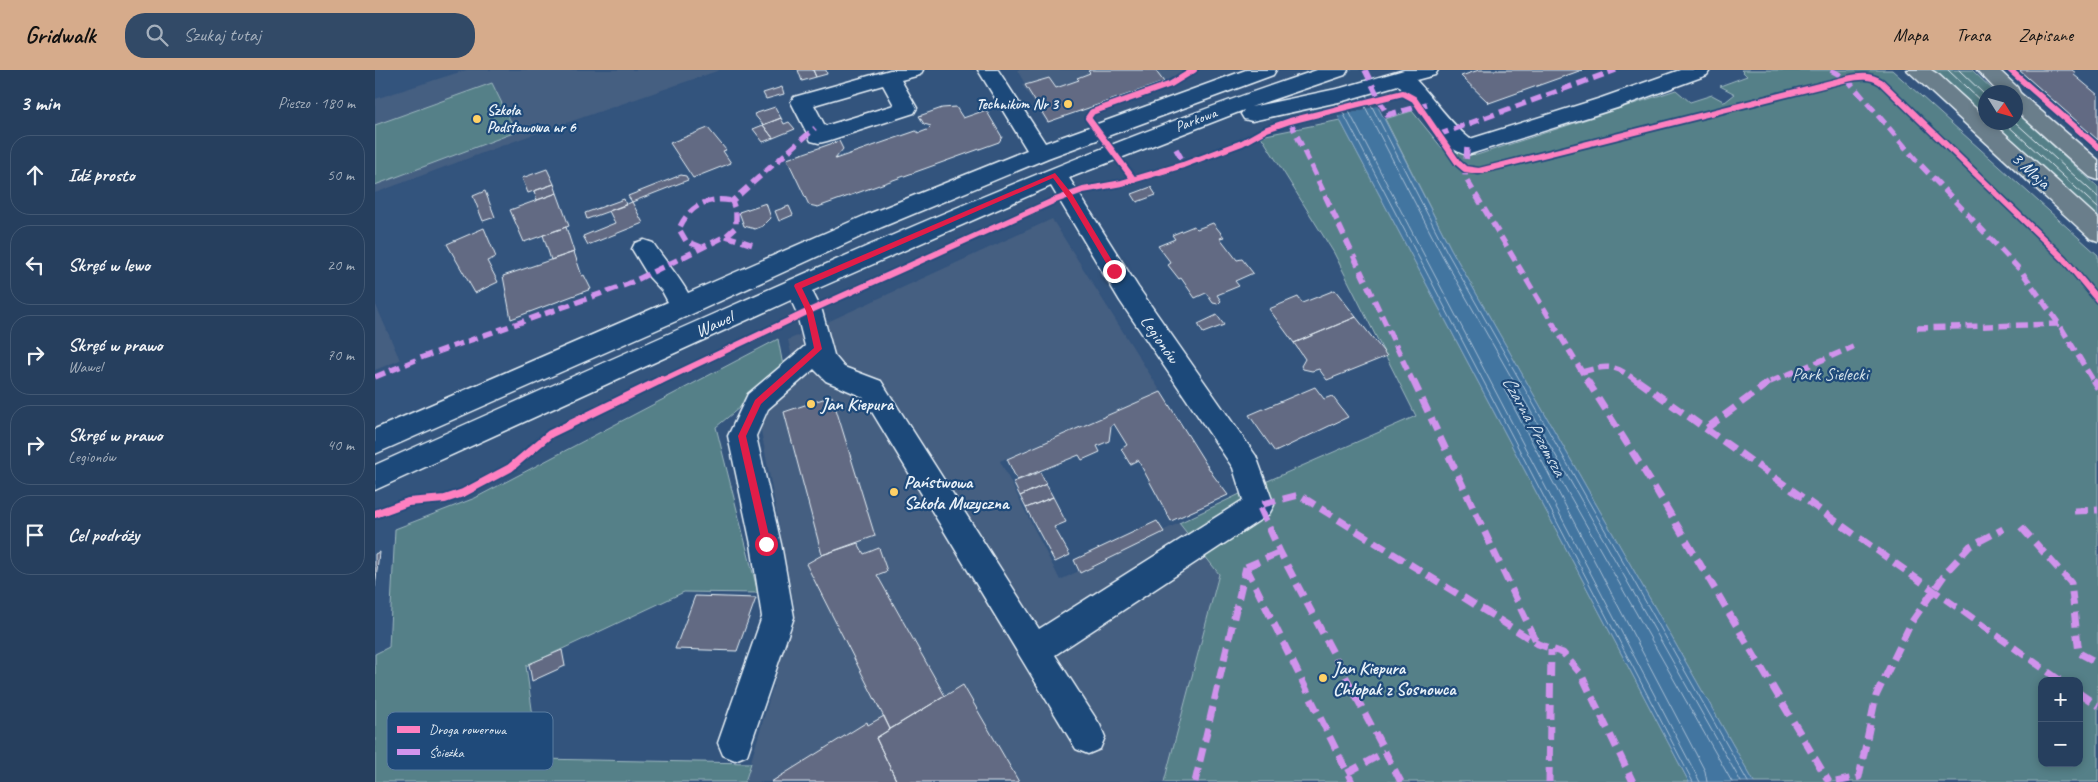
<!DOCTYPE html>
<html lang="pl">
<meta charset="utf-8">
<style>
:root{--surface:#263f5e;--page:#324a67;--text:#f1f3f6;--muted:#a4afbc;--line:#425873;--accent:#d6ab8b}
body{margin:0;font-family:Caveat,sans-serif;background:var(--page);color:var(--text)}
.controls{position:absolute;right:15px;bottom:15px;display:grid;overflow:hidden;border-radius:10px;box-shadow:0 2px 8px #0003}
.controls button{width:45px;height:45px;display:grid;place-items:center;padding:0;border:0;border-bottom:1px solid var(--line);background:var(--surface);color:var(--text);font:25px sans-serif}
.compass{position:absolute;left:1603px;top:15px;width:45px;height:45px;border-radius:50%;background:var(--surface);box-shadow:0 2px 8px #0003;rotate:127deg}
.stop{position:absolute;width:15px;height:15px;margin:-11px;border:4px solid #e11d48;border-radius:50%;background:#fff}
.stop.end{background:#e11d48;border-color:#fff;box-shadow:0 1px 5px #0008}
.list{margin:0;padding:0;list-style:none}
h2{display:flex;justify-content:space-between;align-items:center;height:65px;margin:0;padding:0 20px;font-size:21px}
h2 small{font-size:16px;font-weight:400;color:var(--muted)}
.list li{display:grid;grid-template-columns:32px 1fr auto;gap:15px;align-items:center;box-sizing:border-box;height:80px;margin:0 10px 10px;padding:0 10px;border:1px solid var(--line);border-radius:20px}
.list b{display:block;font-size:19px;white-space:nowrap}
.list p{margin:0;font-size:16px;white-space:nowrap;color:var(--muted)}
.list em{font-size:16px;font-style:normal;color:var(--muted)}
.icon{flex:none;width:28px;height:28px;fill:none;stroke:currentColor;stroke-width:2;stroke-linecap:round;stroke-linejoin:round}
.map{position:relative;flex:none;width:1723px;height:712px;overflow:hidden}
header{display:flex;align-items:center;gap:30px;box-sizing:border-box;height:70px;padding:0 25px;background:var(--accent);color:#111}
header strong{font-size:24px}
nav{display:flex;gap:28px;margin-inline-start:auto;font-size:18px}
.search{width:350px;height:45px;background:var(--page);display:flex;align-items:center;gap:12px;box-sizing:border-box;padding:0 18px;border-radius:20px;color:var(--muted);font-size:19px}
main{display:flex}
aside{flex:1;background:var(--surface)}
.map>svg:first-child{display:block}
</style>
<header>
<strong>Gridwalk</strong>
<div class="search"><svg class="icon" aria-label="search" viewBox="0 0 24 24"><circle cx="10" cy="10" r="6"/><path d="M15 15l6 6"/></svg>Szukaj tutaj</div>
<nav><a>Mapa</a><a>Trasa</a><a>Zapisane</a></nav>
</header>
<main>
<aside>
<h2>3 min<small>Pieszo · 180 m</small></h2>
<ul class="list">
<li><svg class="icon" aria-label="ahead" viewBox="0 0 24 24"><path d="M12 20V5M6 11l6-6 6 6"/></svg><div><b>Idź prosto</b></div><em>50 m</em></li>
<li><svg class="icon" aria-label="left" viewBox="0 0 24 24"><path d="M17 20v-9H6M10 6l-5 5 5 5"/></svg><div><b>Skręć w lewo</b></div><em>20 m</em></li>
<li><svg class="icon" aria-label="right" viewBox="0 0 24 24"><path d="M7 20v-9h11M14 6l5 5-5 5"/></svg><div><b>Skręć w prawo</b><p>Wawel</p></div><em>70 m</em></li>
<li><svg class="icon" aria-label="right" viewBox="0 0 24 24"><path d="M7 20v-9h11M14 6l5 5-5 5"/></svg><div><b>Skręć w prawo</b><p>Legionów</p></div><em>40 m</em></li>
<li><svg class="icon" aria-label="arrive" viewBox="0 0 24 24"><path d="M6 21V4h12l-3 4 3 4H6"/></svg><div><b>Cel podróży</b></div></li>
</ul>
</aside>
<div class="map">
<svg width="1723" height="712" viewBox="0 0 1723 712">
<rect width="100%" height="100%" fill="#33547d"/>
<filter id="ink" filterUnits="userSpaceOnUse"><feTurbulence type="fractalNoise" baseFrequency=".02" numOctaves="2"/><feDisplacementMap in="SourceGraphic" scale="10" xChannelSelector="R" yChannelSelector="G"/><feConvolveMatrix kernelMatrix="1 2 1 2 8 2 1 2 1" color-interpolation-filters="sRGB"/></filter>
<g filter="url(#ink)">
<path fill="#445e81" d="M91 0H345L148 68 0 123V29Z
M642 0H808L789 12 672 53 647 15 650 14Z
M677 149 786 322 625 391 685 510 804 453 844 504 789 712H370L420 541 384 350 395 329 422 309 413 270Z
M0 233 25 290 0 300Z"/>
<path fill="#558088" stroke="#9eb8c0" fill-rule="evenodd" d="M1366 0H1517L1723 185V712H1379L1076 179 1010 49 1037 41 1067 78 1102 85 1301 20 1315 32 1337 25 1350 32 1360 24 1345 16 1372 6ZM1667 611H1704V693H1667Z
M1556 0H1597L1620 22H1610V46L1574 13Z
M117 13 141 62 0 115V55Z
M1641 42 1723 117V150L1617 53 1640 52Z
M965 50 1314 712H789L844 504 804 453 888 413 1041 346 959 183 886 66Z
M403 269 409 301 341 357 383 523 309 522 151 596 164 689 376 693 370 712H0V584L14 577 20 459 100 428Z"/>
<path fill="#4374a0" stroke="#85a6c3" d="M941 0H984L1076 179 1379 712H1314L965 50Z"/>
<path fill="#33547d" d="M939 0H986L1005 35 961 47Z"/>
<g fill="none" stroke-linecap="round" stroke-linejoin="round">
<path stroke="#a6bfd5" stroke-width="1" d="M991 25 1072 182 1373 712
M985 27 1067 185 1366 712
M969 32 1325 712
M963 33 1318 712
M1332 712 1330 701 1129 319 1130 316 1133 317 1357 712"/>
</g>
<path fill="#626b83" stroke="#e8f1f8" d="M423 0H438L441 7 427 11Z
M438 0H451L452 4 441 7Z
M716 0H780L789 12 673 52 650 15 674 8 681 18 704 10 702 8 715 3 713 1Z
M1104 0H1207L1114 33 1086 6Z
M1644 0H1697L1701 3 1698 4 1723 25V70Z
M407 17 409 24 391 29 388 23Z
M400 37 406 48 388 55 379 44Z
M581 37 588 48 611 40 627 67 624 72 443 137 434 135 412 89 464 71 468 79 460 89 541 61 544 63 552 60 556 56 549 54 544 46 567 38Z
M406 48 409 54 414 52 420 59 398 68 388 55Z
M388 55 398 68 388 72 378 59Z
M333 58 351 80 348 81 356 93 318 108 295 73Z
M172 99 179 114 153 123 147 108Z
M306 105 311 106 313 110 257 132 253 126Z
M179 114 182 123 162 130 159 121Z
M776 117 781 125 762 132 757 124Z
M110 121 120 147 108 151 98 126Z
M182 123 194 156 149 172 135 140Z
M249 129 251 135 212 149 210 143Z
M257 132 268 153 213 175 208 166 240 153 234 141Z
M391 133 396 148 388 156 380 159 369 156 364 142Z
M414 136 418 145 404 151 400 141Z
M838 153 849 167 845 168 862 190 867 189 878 203 860 211 864 216 842 225 846 231 843 234 838 233 831 223 820 228 806 208 804 209 793 195 796 193 783 176 800 169 797 165 819 156 822 159Z
M191 157 199 182 176 190 168 165Z
M109 158 121 187 112 191 123 212 100 223 72 174Z
M199 182 207 206 209 205 216 219 136 249 128 206Z
M960 220 981 247 919 273 894 239 923 227 927 233Z
M842 245 849 255 828 263 823 254Z
M981 247 1012 286 952 310 944 299 937 301 928 299 926 296 930 289 919 273Z
M940 317 949 329 957 326 973 347 900 382 874 345Z
M786 322 838 405 853 425 796 451 763 390 755 394 746 379 752 375 739 354 736 356 734 371 722 376 725 382 707 390 704 385 642 410 632 389Z
M457 326 500 466 447 485 409 342Z
M665 402 671 414 645 426 638 412Z
M671 414 678 427 651 438 645 426Z
M678 427 691 452 679 457 695 485 680 492 651 438Z
M782 451 789 462 705 503 699 490Z
M483 473 489 484 504 478 512 501 502 505 570 626 515 659 431 494 447 485Z
M4 482 2 500 0 517V484Z
M320 526 381 528 362 581 300 579Z
M187 580 190 596 157 611 154 594Z
M588 615 644 712H522L501 668Z
M509 646 515 659 501 668 522 712H396L492 652 493 655Z"/>
<g fill="none" stroke-linecap="round" stroke-linejoin="round">
<defs>
<path id="minor" d="M515 0H548L545 5 526 10 542 38 539 43 452 71 444 73 436 71 416 32 419 27ZM508 15 519 35 450 56 439 35Z
M603 0H623L670 73 871 0H901L898 5 673 88 507 157 317 244 0 384V359L293 232 287 221 274 207 257 179 260 173 269 170 278 173C289 190 303 205 313 223L491 145 652 80Z
M942 0H973L970 5 876 37 966 18 1029 0H1063L1060 5 1041 10C1060 30 1074 52 1095 69L1226 28 1305 0H1335L1332 5 1242 38 1092 85C1069 79 1058 56 1045 39 1038 31 1030 23 1023 15L968 31 877 51 869 49 866 44 869 40 694 108 763 217 881 386 899 435 894 444 680 585 725 655 730 667 725 679 713 684 701 679 488 327 451 311 439 299 393 339 381 366 406 474 419 547 372 685 360 690 348 685 343 673 387 547 376 474 353 366 373 324 430 276 421 241 416 230 0 420V395C120 341 241 287 361 234 552 149 744 66 942 0ZM676 116 745 231 858 398 868 430 664 559 506 311 469 297 459 285 447 241 437 221Z"/>
<path id="major" d="M1532 0H1556L1564 5 1610 47V52H1617L1723 148V171L1715 168Z
M1602 0H1624L1642 17 1645 23 1723 90V110L1715 107 1640 40V22H1623Z"/>
</defs>
<use href="#minor" stroke="#e8f1f8" stroke-width="3"/>
<use href="#major" stroke="#e8f1f8" stroke-width="3"/>
<use href="#minor" fill="#1f4a7a" fill-rule="evenodd"/>
<use href="#major" fill="#6b7e8b" fill-rule="evenodd"/>
<path stroke="#e8f1f8" stroke-width="1" d="M1573 0 1610 35
M1584 0 1610 25
M1629 52 1723 138
M1640 52 1723 127"/>
<path stroke="#d193ec" stroke-width="5.5" stroke-dasharray="11 5.5" stroke-linecap="butt" d="M990 0 1012 45 1052 34
M1456 0 1472 9 1541 90 1647 202 1684 254 1719 312
M915 51 1038 312
M1063 65 1241 0
M1092 78 1090 107 1213 312
M801 79 810 95
M351 166 381 176
M326 177 311 171 304 159C314 136 333 126 357 131
M1542 258 1684 254
M1207 302C1234 294 1241 295 1263 312
M0 307 48 287 253 214 351 166 361 157V142L357 131 440 58
M1395 312 1478 277"/>
<path stroke="#d193ec" stroke-width="7" stroke-dasharray="14 7" stroke-linecap="butt" d="M1038 310 1162 573
M1212 310 1283 423 1454 712
M1262 310 1686 611
M1718 310 1723 318
M1332 358 1397 310
M1699 441 1723 440
M1646 457 1696 513 1704 583 1723 593
M871 497 977 712
M871 497 905 482
M1704 623 1723 636
M972 703 1010 682
M820 712 871 497
M1026 712 905 482 884 435 924 425 1163 574 1188 583 1206 604 1258 712
M1174 712 1176 580
M1461 712 1484 707 1501 626 1536 553 1573 500 1595 476 1628 459"/>
<defs>
<path id="cycleway-far1" d="M1635 0 1723 77
M759 110 713 48 717 42 796 14 819 0
M284 312 434 241 678 131 708 120 747 113 808 95 867 73 892 59 915 51 1028 23 1039 29 1083 93 1090 99 1104 101 1472 9C1485 6 1495 5 1506 12L1689 189 1723 230"/>
<path id="cycleway" d="M0 444 33 432 70 429 88 423 135 398 175 364 286 310"/>
</defs>
<use href="#cycleway-far1" stroke="#1f4a7a" stroke-width="9"/>
<use href="#cycleway" stroke="#1f4a7a" stroke-width="11"/>
<use href="#cycleway-far1" stroke="#ff80c0" stroke-width="6"/>
<use href="#cycleway" stroke="#ff80c0" stroke-width="8"/>
</g>
</g>
<path fill="#e11d48" d="M680 103 697 124 742 199V203H737L692 127 678 108 427 218 438 241 447 279 386 334 371 366 396 474 394 477H388L363 366 380 330 439 278 431 241 419 216 420 214Z"/>
<g fill="#ffd166" stroke="#1f4a7a" stroke-width="2">
<circle cx="693" cy="34" r="5"/>
<circle cx="102" cy="49" r="5"/>
<circle cx="436" cy="334" r="5"/>
<circle cx="519" cy="422" r="5"/>
<circle cx="948" cy="608" r="5"/>
</g>
<g text-anchor="middle" dominant-baseline="central" stroke-width="4.5" stroke-linejoin="round" paint-order="stroke">
<g font-size="15" font-weight="bold" fill="#e8f1f8" stroke="#1f4a7a" text-anchor="end">
<text x="683" y="34">Technikum Nr 3</text>
<text x="112" y="40" text-anchor="start">Szkoła<tspan x="112" dy="17">Podstawowa nr 6</tspan></text>
</g>
<g font-size="15" fill="#e8f1f8" stroke="#1f4a7a">
<text transform="translate(821 50) rotate(-21)">Parkowa</text>
</g>
<g font-size="18" fill="#e8f1f8" stroke="#1f4a7a">
<text transform="translate(1656 100) rotate(42)">3 Maja</text>
<text transform="translate(339 254) rotate(-24)">Wawel</text>
<text transform="translate(785 269) rotate(55)">Legionów</text>
</g>
<g font-size="18" fill="#d2e0e7" stroke="#1f4a7a">
<text x="1455" y="304">Park Sielecki</text>
</g>
<g font-size="18" font-weight="bold" fill="#e8f1f8" stroke="#1f4a7a" text-anchor="start">
<text x="446" y="334">Jan Kiepura</text>
<text x="529" y="412">Państwowa<tspan x="529" dy="21">Szkoła Muzyczna</tspan></text>
<text x="958" y="598">Jan Kiepura<tspan x="958" dy="21">Chłopak z Sosnowca</tspan></text>
</g>
<g font-size="19" font-style="italic" fill="#cfdeeb" stroke="#1f4a7a">
<text transform="translate(1159 356) rotate(61)">Czarna Przemsza</text>
</g>
</g>
<rect x="12" y="642" width="166" height="58" rx="8" fill="#1f4a7a" stroke="#5b7ca0" stroke-width="1"/>
<rect x="22" y="656" width="23" height="7" fill="#ff80c0"/>
<rect x="22" y="679" width="23" height="6" fill="#d193ec"/>
<g font-size="14" fill="#e8f1f8">
<text x="54" y="664">Droga rowerowa</text>
<text x="54" y="687">Ścieżka</text>
</g>
</svg>
<div class="controls">
<button>+</button>
<button>−</button>
</div>
<svg class="compass" viewBox="-18 -18 36 36"><path d="M0-13l5 13h-10z" fill="#e53935"/><path d="M0 13l5-13h-10z" fill="#a4afbc"/></svg>
<div class="stop" style="left:391px;top:474px"></div>
<div class="stop end" style="left:739px;top:201px"></div>
</div>
</main>
